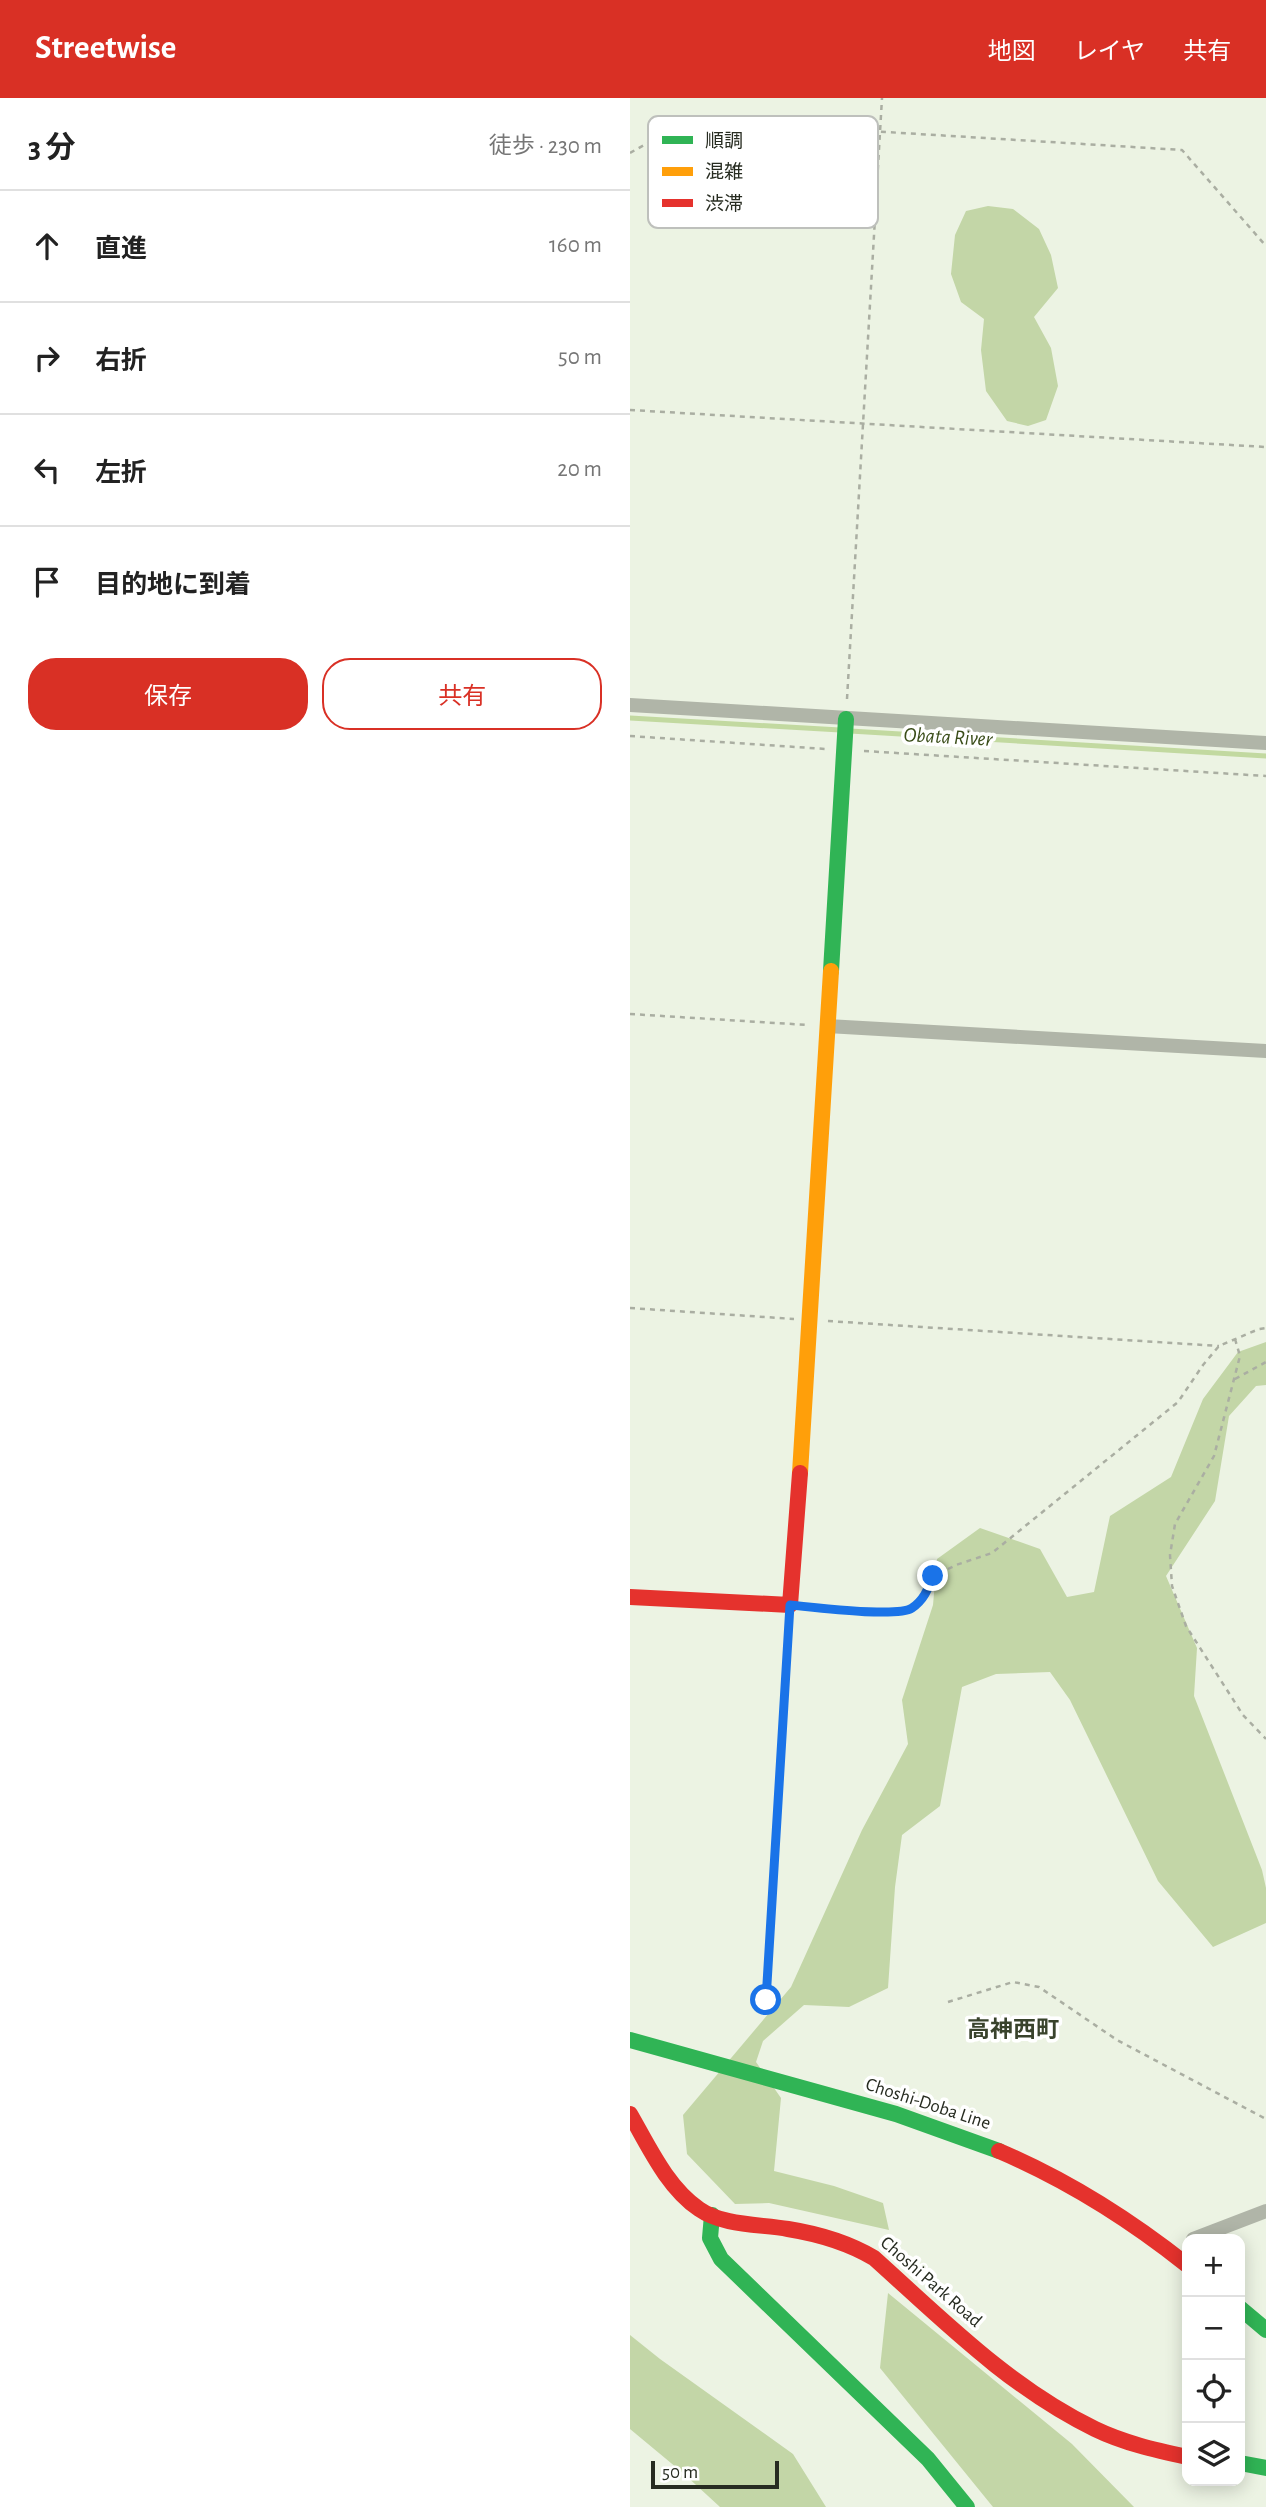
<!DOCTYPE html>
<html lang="ja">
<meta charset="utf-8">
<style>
:root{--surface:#fff;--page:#f6f6f6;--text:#222;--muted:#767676;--line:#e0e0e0;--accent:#d93025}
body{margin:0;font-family:"Alegreya Sans","Noto Sans JP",sans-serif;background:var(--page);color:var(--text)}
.controls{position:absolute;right:21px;bottom:21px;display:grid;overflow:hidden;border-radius:14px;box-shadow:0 4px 18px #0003}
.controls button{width:63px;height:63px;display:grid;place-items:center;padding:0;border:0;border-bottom:2px solid var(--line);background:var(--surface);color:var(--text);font:35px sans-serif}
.scale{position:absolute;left:21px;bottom:18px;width:128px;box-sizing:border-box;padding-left:7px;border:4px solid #272c21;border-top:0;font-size:19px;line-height:24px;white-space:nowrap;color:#272c21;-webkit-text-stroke:5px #fff;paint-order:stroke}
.stop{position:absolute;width:21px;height:21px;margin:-16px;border:5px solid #1a73e8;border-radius:50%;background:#fff}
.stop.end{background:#1a73e8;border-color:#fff;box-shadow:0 2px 7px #0008}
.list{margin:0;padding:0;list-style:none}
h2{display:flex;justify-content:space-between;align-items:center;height:91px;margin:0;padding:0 28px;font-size:30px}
h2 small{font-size:23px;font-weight:400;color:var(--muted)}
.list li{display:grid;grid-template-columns:46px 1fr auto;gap:21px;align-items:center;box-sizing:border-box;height:112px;padding:0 28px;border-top:2px solid var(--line)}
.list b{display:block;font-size:26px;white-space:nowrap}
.list em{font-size:23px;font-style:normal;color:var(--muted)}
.actions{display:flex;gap:14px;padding:21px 28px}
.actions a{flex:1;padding:16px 0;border:2px solid var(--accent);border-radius:28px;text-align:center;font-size:24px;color:var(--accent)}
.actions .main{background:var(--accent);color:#fff}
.icon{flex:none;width:38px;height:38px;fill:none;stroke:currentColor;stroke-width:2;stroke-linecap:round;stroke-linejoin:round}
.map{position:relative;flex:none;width:636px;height:2409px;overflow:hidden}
header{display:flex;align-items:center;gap:42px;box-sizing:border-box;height:98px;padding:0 35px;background:var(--accent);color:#fff}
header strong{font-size:33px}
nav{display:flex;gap:38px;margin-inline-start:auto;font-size:24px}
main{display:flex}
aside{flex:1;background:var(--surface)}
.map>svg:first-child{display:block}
</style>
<header>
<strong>Streetwise</strong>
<nav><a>地図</a><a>レイヤ</a><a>共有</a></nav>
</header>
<main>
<aside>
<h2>3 分<small>徒歩 · 230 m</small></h2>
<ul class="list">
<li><svg class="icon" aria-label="ahead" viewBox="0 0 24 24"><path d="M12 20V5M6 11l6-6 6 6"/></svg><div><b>直進</b></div><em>160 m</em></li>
<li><svg class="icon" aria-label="right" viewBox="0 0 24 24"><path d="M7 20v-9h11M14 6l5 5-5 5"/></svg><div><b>右折</b></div><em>50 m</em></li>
<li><svg class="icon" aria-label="left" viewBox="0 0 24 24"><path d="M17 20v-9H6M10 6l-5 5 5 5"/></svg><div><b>左折</b></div><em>20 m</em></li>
<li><svg class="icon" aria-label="arrive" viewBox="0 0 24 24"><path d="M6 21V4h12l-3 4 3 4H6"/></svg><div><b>目的地に到着</b></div></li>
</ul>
<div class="actions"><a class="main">保存</a><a>共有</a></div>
</aside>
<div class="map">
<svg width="636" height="2409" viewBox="0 0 636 2409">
<rect width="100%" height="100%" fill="#ecf3e3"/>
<path fill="#c3d6a7" d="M358 108 383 111 409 131 421 157 428 190 404 219 421 250 428 288 416 322 398 328 377 323 356 293 351 252 354 221 331 204 321 176 325 137 336 113Z
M636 1244V1287L626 1288 599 1318 585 1403 536 1478 567 1550 564 1598 632 1772 636 1790V1825L583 1849 528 1783 440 1602 420 1574 366 1576 332 1589 310 1708 272 1737 265 1789 258 1890 219 1909 174 1907 133 1943 126 1964 151 2000 144 2073 204 2088 253 2105 259 2132 139 2105 105 2106 57 2056 53 2017 161 1889 232 1732 278 1646 272 1602 303 1507 307 1461 350 1430 410 1451 437 1499 464 1494 480 1418 541 1379 573 1301 608 1254Z
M258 2195 442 2346 504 2409H363L250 2270Z
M0 2237 30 2261 163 2356 196 2409H90L53 2375 0 2331Z"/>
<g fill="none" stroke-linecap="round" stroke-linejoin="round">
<path stroke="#c2d9a0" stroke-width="5" d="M0 620 210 632
M220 633 636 658"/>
<path stroke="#aaaea2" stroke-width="2.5" stroke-dasharray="5 5" stroke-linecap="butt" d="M0 55 58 22 552 52 636 148
M0 312 636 349
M217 601 252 0
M0 638 196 651
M234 653 636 678
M0 916 178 927
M0 1210 164 1221
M198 1223 589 1248
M605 1241 610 1258 584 1358 545 1426 540 1457 542 1488 556 1528 613 1617 636 1641
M605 1281 636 1264
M178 1508C198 1510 268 1520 282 1510 294 1502 298 1491 304 1478L326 1467 362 1455 548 1304 573 1267 589 1248 629 1231 636 1230
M136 1901 159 1524
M318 1904 383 1884 409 1889 487 1942 636 2021"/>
<path stroke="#b0b5a8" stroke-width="14" d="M0 607 636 645
M197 928 636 953
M563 2141 636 2113"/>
<path stroke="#30b455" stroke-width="16" d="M201 873 216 621
M0 1942 266 2016 369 2053
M82 2117 80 2140 91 2161 298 2361 337 2409
M610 2210 636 2232
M610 2365 636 2370"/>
<path stroke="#ff9f0a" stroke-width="16" d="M170 1375 201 873"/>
<path stroke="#e5322d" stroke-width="16" d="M0 1499 160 1507 170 1375
M0 2016C19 2049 37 2089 69 2111 93 2128 130 2126 158 2131 189 2136 217 2144 244 2160 313 2222 380 2290 465 2331 494 2345 525 2352 557 2359
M369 2053C437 2082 499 2121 557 2167"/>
</g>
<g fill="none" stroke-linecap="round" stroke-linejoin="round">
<path stroke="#1a73e8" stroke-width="9" d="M136 1902 160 1507C182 1509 267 1520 282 1510 294 1502 298 1491 303 1478"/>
</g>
<g text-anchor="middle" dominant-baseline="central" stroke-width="7" stroke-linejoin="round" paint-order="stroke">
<g font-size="19" fill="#272c21" stroke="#fff">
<text transform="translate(298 2006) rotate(18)">Choshi-Doba Line</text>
<text transform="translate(301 2184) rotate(41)">Choshi Park Road</text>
</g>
<g font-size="21" font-style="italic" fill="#3a4d19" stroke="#fff">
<text transform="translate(318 639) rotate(3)">Obata River</text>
</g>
<g font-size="23" font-weight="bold" fill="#39432c" stroke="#fff">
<text x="383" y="1932">高神西町</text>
</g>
</g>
<rect x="18" y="18" width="230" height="112" rx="10" fill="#fff" stroke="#bec0bc" stroke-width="2"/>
<rect x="32" y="38" width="31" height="8" fill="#30b455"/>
<rect x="32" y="69" width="31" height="9" fill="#ff9f0a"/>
<rect x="32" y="101" width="31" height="8" fill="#e5322d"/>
<g font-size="19" fill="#272c21">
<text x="75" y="49">順調</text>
<text x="75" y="80">混雑</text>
<text x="75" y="112">渋滞</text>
</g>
</svg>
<div class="controls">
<button>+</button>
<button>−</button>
<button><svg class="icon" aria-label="locate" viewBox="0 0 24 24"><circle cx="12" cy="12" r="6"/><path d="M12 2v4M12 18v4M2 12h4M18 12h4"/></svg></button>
<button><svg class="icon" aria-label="layers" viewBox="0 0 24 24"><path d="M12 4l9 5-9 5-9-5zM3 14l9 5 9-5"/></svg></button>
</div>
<div class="scale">50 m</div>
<div class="stop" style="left:136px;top:1902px"></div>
<div class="stop end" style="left:303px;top:1478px"></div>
</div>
</main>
